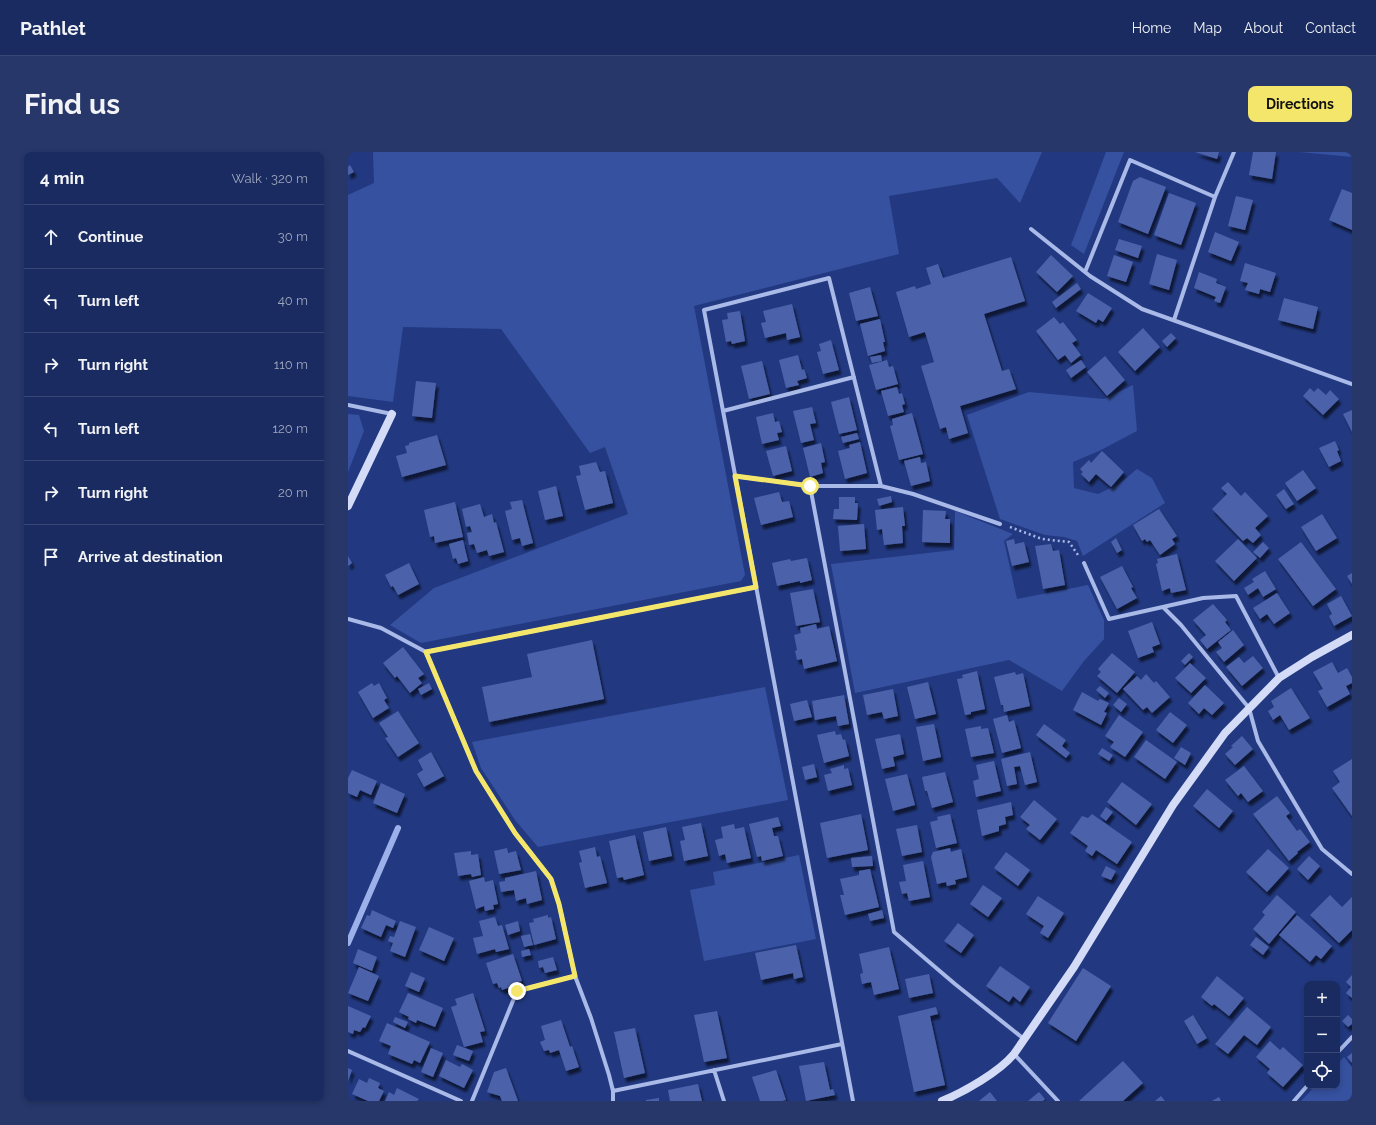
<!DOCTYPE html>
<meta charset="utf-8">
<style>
:root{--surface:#1a2b61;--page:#27376a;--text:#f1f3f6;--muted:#9fa7bd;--line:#384776;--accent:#f4e66b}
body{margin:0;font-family:Raleway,sans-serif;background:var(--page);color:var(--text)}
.controls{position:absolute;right:12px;bottom:12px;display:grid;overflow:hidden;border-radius:8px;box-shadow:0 2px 6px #0003}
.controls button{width:36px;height:36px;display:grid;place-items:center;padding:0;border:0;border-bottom:1px solid var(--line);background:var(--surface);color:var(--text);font:20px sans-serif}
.stop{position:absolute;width:12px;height:12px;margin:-9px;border:3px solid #f4e66b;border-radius:50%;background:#fff}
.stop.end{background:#f4e66b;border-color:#fff;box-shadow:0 1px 4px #0008}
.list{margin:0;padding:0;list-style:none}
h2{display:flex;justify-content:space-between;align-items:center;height:52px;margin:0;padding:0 16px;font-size:17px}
h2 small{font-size:13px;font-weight:400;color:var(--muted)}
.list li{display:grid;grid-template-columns:26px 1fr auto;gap:12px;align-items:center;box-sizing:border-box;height:64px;padding:0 16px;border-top:1px solid var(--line)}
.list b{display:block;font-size:15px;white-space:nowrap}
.list em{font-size:13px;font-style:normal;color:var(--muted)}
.icon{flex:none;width:22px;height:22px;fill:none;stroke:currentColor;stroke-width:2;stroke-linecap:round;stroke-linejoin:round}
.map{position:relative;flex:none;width:1004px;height:949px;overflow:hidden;border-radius:8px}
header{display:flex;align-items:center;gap:24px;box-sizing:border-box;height:56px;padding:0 20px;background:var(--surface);border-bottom:1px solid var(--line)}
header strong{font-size:19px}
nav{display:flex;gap:22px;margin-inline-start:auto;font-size:14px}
.intro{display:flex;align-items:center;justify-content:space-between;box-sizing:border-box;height:96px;padding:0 24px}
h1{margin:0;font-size:28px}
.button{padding:10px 18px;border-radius:8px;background:var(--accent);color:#111;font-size:14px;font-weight:700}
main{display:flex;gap:24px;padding:0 24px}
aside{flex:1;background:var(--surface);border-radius:8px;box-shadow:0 2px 6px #0003}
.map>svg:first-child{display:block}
</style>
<header>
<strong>Pathlet</strong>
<nav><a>Home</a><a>Map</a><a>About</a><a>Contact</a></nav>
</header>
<div class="intro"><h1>Find us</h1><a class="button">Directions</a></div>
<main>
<aside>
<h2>4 min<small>Walk · 320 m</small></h2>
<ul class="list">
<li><svg class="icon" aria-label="ahead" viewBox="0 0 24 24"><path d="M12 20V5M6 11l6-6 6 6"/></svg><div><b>Continue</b></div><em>30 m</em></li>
<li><svg class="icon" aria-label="left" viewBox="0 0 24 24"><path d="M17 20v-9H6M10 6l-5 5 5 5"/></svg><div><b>Turn left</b></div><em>40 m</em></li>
<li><svg class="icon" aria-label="right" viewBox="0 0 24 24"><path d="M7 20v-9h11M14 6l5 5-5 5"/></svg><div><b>Turn right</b></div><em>110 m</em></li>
<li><svg class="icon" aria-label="left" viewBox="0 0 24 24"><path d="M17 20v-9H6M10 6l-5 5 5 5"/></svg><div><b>Turn left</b></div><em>120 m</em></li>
<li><svg class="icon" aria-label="right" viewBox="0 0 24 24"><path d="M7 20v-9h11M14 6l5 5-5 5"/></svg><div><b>Turn right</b></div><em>20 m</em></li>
<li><svg class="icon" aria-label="arrive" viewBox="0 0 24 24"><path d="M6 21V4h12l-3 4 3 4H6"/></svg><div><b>Arrive at destination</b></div></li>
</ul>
</aside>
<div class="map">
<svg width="1004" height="949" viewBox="0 0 1004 949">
<defs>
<filter id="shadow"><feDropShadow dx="2.5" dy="4.5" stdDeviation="1" flood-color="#0009"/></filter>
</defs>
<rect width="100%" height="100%" fill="#223981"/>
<path fill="#36519f" d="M25 0H694L672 51 649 26 541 44 551 102 346 154 397 423 393 429 73 491 42 473 86 436 280 362 257 295 242 301 153 177 55 175 45 250 0 244V43L26 31Z
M758 0H776L736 102 723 93Z
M951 0H1004V5Z
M785 233 789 279 751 299 725 310 726 336 750 342 771 332 789 317 804 326 817 351 735 404 729 389 716 385 697 383 652 367 619 263 681 240 756 247Z
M0 262 11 263 16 279 0 320Z
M607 359 665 382 656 389 669 447 740 433 756 468V487L736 509 714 539 661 508 507 541 483 412 606 398Z
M417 535 440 648 190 695 167 668 133 616 124 590Z
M451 703 468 787 356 809 342 738 367 733 365 720Z
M996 905 1004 915V949H953L967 934H989V912Z"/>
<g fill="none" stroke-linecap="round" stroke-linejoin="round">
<path stroke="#9cb1e9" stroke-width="6" d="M0 791 50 676"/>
</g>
<path fill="#4b62aa" filter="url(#shadow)" d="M847 0H871L869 7Z
M905 0H928L924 27 901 23Z
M2 13 6 20 0 23V15Z
M792 25 818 35 800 82 770 70 785 29Z
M994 37 1004 41V78L981 68Z
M821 41 848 51 833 93 806 83Z
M888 44 905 48 897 78 880 74Z
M867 80 891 90 883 109 860 100Z
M771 87 794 94 790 106 767 98Z
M809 102 829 108 821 138 801 132Z
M703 103 725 124 709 140 688 120Z
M766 103 785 110 778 130 759 124Z
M663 105 677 149 636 162 654 219 661 217 668 237 612 254 620 281 601 287 598 275 592 277 573 214 586 210 577 180 561 185 548 140 567 134 568 137 583 132 578 116 590 112 595 126Z
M897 111 928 121 922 140 912 137 911 142 897 138 900 131 892 129Z
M851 120 869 127 868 131 878 135 872 151 866 149 868 145 846 136Z
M729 131 733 137 708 156 704 150Z
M522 135 530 164 508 169 501 141Z
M740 141 764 156 755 170 750 167 748 171 728 159Z
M936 146 970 155 965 177 930 168Z
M444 152 452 185 439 188 438 181 417 186 413 171 418 170 415 159Z
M392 159 397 189 384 192 383 189 378 190 374 168 380 167 379 161Z
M706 165 712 172 715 170 729 188 724 191 733 203 723 211 717 203 710 208 688 179Z
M532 167 537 190H535L537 199 520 204 512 172Z
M795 176 812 195 787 219 770 200Z
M823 181 828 186 819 195 814 189Z
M483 188 491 218 475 222 469 200 473 199 471 192Z
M450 203 454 218 456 217 459 226 449 229 451 233 438 236 431 208Z
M533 203 534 209 524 211 522 205Z
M757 204 777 228 759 244 739 220Z
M539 208 541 215 545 214 550 232 528 238 521 213Z
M733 208 738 215 723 226 718 218Z
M414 209 422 242 401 247 393 214Z
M68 229 88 231 84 266 64 264Z
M549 235 551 242 554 241 557 252 554 253 556 260 540 264 533 239Z
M962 236 966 240 970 236 978 243 982 238 991 247 975 263 955 244Z
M501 245 509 278 491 282 483 250Z
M464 255 468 271 462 272 466 288 453 291 445 259Z
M1004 258V280L995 262Z
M425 261 427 270 431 269 434 280 429 281 431 288 414 292 408 265Z
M564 261 575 302 551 308 542 274 545 273 544 267Z
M509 281 511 287 495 291 493 285Z
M89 283 98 313 54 325 48 304 59 301 57 294 61 293V291Z
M987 289 991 298 989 299 993 309 981 315 971 296Z
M512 290 519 321 497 327 490 299 502 296 501 293Z
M473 291 477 310 473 311 475 321 462 325 455 296Z
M438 294 444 319 425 324 418 299Z
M754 299 776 320 763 335 748 322 741 330 733 322 735 320 732 317 741 308 743 311Z
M572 305 573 311 578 310 582 329 563 334 556 309Z
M248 310 252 320 257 319 265 351 237 358 228 324 233 323 231 314Z
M955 318 968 336 949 349 937 331Z
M880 330 893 344 897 340 920 364 907 376 913 383 905 391 899 386 895 389 864 357 879 342 873 336Z
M208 334 215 364 197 368 190 339Z
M936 337 946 352 938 357 928 343Z
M431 340 434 350 441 349 445 365 413 373 406 346Z
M543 344 544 350 531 354 529 347Z
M491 345H507V351H510L509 368 485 367 486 357H491Z
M174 348 185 391 174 394 172 386 164 388 157 359 164 357 162 350Z
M107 350 115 385 87 391 86 384 82 385 76 358Z
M132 352 136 365 144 362 146 371 148 370 156 400 141 404 139 398 129 401 126 392 121 393 119 381 124 380 122 374 118 375 114 357Z
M555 355 557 374H554L555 391 536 393 534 377 529 378 527 358Z
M811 357 829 384 824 387 827 392 812 403 802 388 799 390 797 387 794 389 785 373Z
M575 358 598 359 597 367H602V391L574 390Z
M974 362 989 386 968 399 953 375Z
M516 372 518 397 492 399 490 374Z
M768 386 774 398 769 401 763 390Z
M666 387 667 392 676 390 681 410 664 414 658 389Z
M890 387 909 406 886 429 867 409Z
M115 388 120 409 110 412 108 406 105 407 101 392Z
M915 390 921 396 912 406 905 400Z
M953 390 988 437 965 454 930 407Z
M703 392 705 399 711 398 717 433 695 437 687 394Z
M829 402 838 438 823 441 822 436 814 439 808 412 810 411 809 407Z
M0 404 4 411 0 414Z
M459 406 464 428 452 431V429L429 434 424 411 442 407 443 409Z
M61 411 71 432 50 443 45 434 43 435 37 423Z
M774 414 785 435 783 436 789 446 769 457 752 425Z
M917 419 928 437 915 445 910 436 900 443 896 436 906 430 904 427Z
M1004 421V432L999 424Z
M465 437 472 470 448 474 442 441Z
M929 441 942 461 926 472 919 462 912 467 905 456Z
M993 444 1004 464 986 474 981 464 984 462 979 452Z
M865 452 879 468 877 470 883 478 859 497 852 488 858 483 845 468Z
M804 470 812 492 804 495 806 500 790 506 780 479Z
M468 472 469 477 481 474 489 509 456 517 454 507 449 508 447 499 449 498 446 483 453 481 452 476Z
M885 478 896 493 876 510 868 500 874 496 870 490Z
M244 488 256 547 141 570 134 535 184 525 179 502Z
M55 495 76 522 70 526 74 531 62 541 49 524 47 526 35 511Z
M764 501 787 520 769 541 749 524 753 520 750 517Z
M841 501 845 505 837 513 833 509Z
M905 504 915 516 894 534 878 515 891 505 896 511Z
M984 510 990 521 999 516 1004 525V531L998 534 1002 542 979 555 970 539 975 537 965 520Z
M842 511 858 526 843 541 827 526Z
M629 519 637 557 623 560V562L617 563 609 527 615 526 614 523Z
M667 520 668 523 675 521 682 554 656 560 655 553H653L646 525Z
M798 522 806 531 808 529 822 545 804 561 799 555 795 558 775 537 789 524 793 528Z
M580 530 588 562 567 567 559 535Z
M24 531 26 534 31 531 39 546 36 548 41 556 25 566 10 540Z
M81 531 84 537 73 543 70 537Z
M857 533 876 551 864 563 856 556 851 562 840 551Z
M752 534 761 541 757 546 748 538Z
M943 536 962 566 941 578 932 563 925 568 920 559 926 555 923 549Z
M545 537 550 564 536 567 534 560 519 563 515 543Z
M734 540 750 549 752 547 761 551 756 560 759 561 753 573 725 558Z
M496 543 501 572 490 574 488 564 467 568 464 549Z
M771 546 779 552 773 560 765 553Z
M459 548 464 565 446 569 442 552Z
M50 559 71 591 50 605 37 586 40 585 31 571Z
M822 560 839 573 825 591 808 578Z
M659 563 661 570 666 568 673 596 654 601 645 567Z
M771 563 795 580 777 605 762 595 766 590 757 584Z
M586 572 593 605 575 609 568 575Z
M696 572 718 588 714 594 722 601 718 606 688 583Z
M633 574V577L640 576 646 601 623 605 617 577Z
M487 579 488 583 493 582 495 588 497 587 501 604 476 611 469 583Z
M552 582 556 602 545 605 547 614 534 617 527 587Z
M894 584 905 597 887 613 877 602 885 595 883 594Z
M798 588 829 610 817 627 786 605Z
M833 595 843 601 837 613 826 606Z
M754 596 765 603 761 609 750 602Z
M83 600 96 624 76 635 69 622 75 618 70 608Z
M682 600 689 630 677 633 672 614 666 615 669 632 659 634 653 607Z
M1004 607V664L984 636 992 630 985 619Z
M646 609 653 639 628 645 625 629 631 627 628 613Z
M466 612 469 625 457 628 454 615Z
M496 613V617L500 616 504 633 480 639 476 623 484 621 482 617Z
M896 614 915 639 900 650 893 641 890 644 877 628Z
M4 618 29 629 23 643 12 638 9 645 0 641V626Z
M597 620 605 650 584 656 579 639H577L574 625Z
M559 622 567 653 545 659 537 627Z
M774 630 804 652 788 673 759 650Z
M33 631 57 642 49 661 25 651Z
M859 637 885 659 871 676 845 654Z
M929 644 942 661 938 664 949 679 952 677 962 690 949 700 950 701 941 709 905 662Z
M686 648 709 667 692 688 678 677 682 673 672 665Z
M663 650 665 663 657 665 658 672 651 674V679L634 684 629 658Z
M758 655 765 660 758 669 752 664Z
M513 662 520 698 479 706 472 671Z
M602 662 609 691 588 696 582 670 590 668 589 665Z
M744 662 784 690 769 712 748 698 744 704 737 699 740 694 722 681 734 664 740 666Z
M430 665 433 674 424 676 426 684H430L435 704 414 709 413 704 409 705 401 672Z
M353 671 360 704 336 709 332 689 337 688 334 675Z
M386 672 387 677 396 675 403 706 379 711 377 702 371 704 367 688 375 686 373 675Z
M569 673 574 700 554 704 548 677Z
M318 675 324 704 301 709 295 680Z
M287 683 296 723 276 728 275 725 269 726 261 689Z
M247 695 249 705 252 704 259 731 237 736 231 711 234 710 231 699Z
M159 696 160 701 168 699 173 718 151 722 146 699Z
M602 696 603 700 613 697 619 725 607 728 608 732 599 734 598 730 589 732 583 705 585 700Z
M920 697 941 716 919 740 898 720Z
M123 699V703L130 702 133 723 124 725 123 722 110 724 106 701Z
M658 700 682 718 670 734 646 716Z
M524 704 525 714 504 715 503 706Z
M961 704 972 714 960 728 949 717Z
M575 709 582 745 561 749 559 741 554 742 551 730 558 729 555 713Z
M758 714 768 719 763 728 753 724Z
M522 717 531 755 497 763 492 743H496L492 727 511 723V719Z
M188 719 194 748 179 752 178 746 168 749 166 738 153 740 151 730 157 729V726Z
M136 725 137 730 145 728 150 752 145 753 146 757 137 759 136 754 128 757 121 729Z
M635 733 654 746 640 765 622 752Z
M929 743 948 760 921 792 905 777 917 763 914 760Z
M982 743 994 755 1004 745V778L991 791 962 763Z
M690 744 716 761 700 786 692 781 696 774 678 762Z
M24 758 48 769 45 776 38 773 33 785 13 776 19 763 22 764Z
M534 758 536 766 522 769 520 762Z
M200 763V766L203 765 208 787 186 793 181 771 186 770 185 767Z
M949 763 984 794 973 807 968 803 962 810 931 783Z
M147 765 150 774 154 773 161 797 148 800 147 797 129 802 125 786 135 784 131 769Z
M52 769 68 775 57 805 42 799 45 791 40 789 42 784 46 785Z
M170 769 172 779 160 783 157 773Z
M610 771 626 783 613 801 596 789Z
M81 775 106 786 96 809 71 798Z
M182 782 185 793 176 795 173 784Z
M908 785 921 795 915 803 902 793Z
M448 793 455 825 446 827 445 821 413 828 407 801Z
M541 795 551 837 526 843 523 830 514 832 512 822 515 821 511 802Z
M10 797 29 805 24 819 5 811Z
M181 797 183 803 174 805 173 799Z
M165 802 174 829 170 830 171 832 154 838 153 835 151 836 149 831 145 832 138 811Z
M205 805 209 818 197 821 195 815 191 816 190 809Z
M652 814 682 835 672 850 665 844 661 850 638 834Z
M11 815 31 824 20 849 0 841Z
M735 816 763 834 728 889 700 871Z
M63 820 77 826 71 840 57 834Z
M581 822 585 841 561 846 557 827Z
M1004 823V846L998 841 1003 835 998 830Z
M869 824 896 846 881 864 866 852 864 854 853 845Z
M60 841 95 856 87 875 69 868 68 871 60 867 61 865 51 860Z
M125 841 137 879 132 880 135 890 116 895 103 855 109 853 107 847Z
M0 854 23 864 17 876 15 875 12 880 6 878 5 882 0 880Z
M588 855 590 862 582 864 597 933 566 940 550 864Z
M899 855 923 875 909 893 896 883 880 902 867 892Z
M369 859 379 906 356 910 346 863Z
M845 863 859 886 849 892 836 869Z
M1000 863 1004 867V872L1000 875 994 869Z
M47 865 60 870 57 876 45 870Z
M213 868 222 895 224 894 231 915 218 919 211 898 202 901 201 898 196 899 192 890 197 888 193 874Z
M39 871 82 890 72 911 66 908 64 912 40 902 43 894 31 889Z
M287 876 297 921 276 926 266 880Z
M922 889 932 898 935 895 955 913 935 935 919 921 922 917 908 905Z
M109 893 125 899 121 909 105 903Z
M83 896 95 901 85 925 73 920Z
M1004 901V911L999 905Z
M98 908 112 915 114 912 125 918 116 936 91 924Z
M775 909 795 931 775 949H731Z
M476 910 482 938 485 937 487 943 458 949 451 914Z
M0 916 4 918 0 929Z
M158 916 170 949H154L152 944 139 940 146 920Z
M428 918 438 948 434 949H412L404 925Z
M21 926 32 931 30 936 36 939 31 949H20L4 942 11 927 19 931Z
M350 932 354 949H322L320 938Z
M49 936 71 947 69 949H37L41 940 46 943Z
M642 940 649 949H631Z
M691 940 697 947 695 949H680Z
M813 944 817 949H807Z
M871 945 873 949H864Z
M311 946V949H298V948Z"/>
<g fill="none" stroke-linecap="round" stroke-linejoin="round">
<path stroke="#a9b9e8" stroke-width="2.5" stroke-dasharray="2 3" stroke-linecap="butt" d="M662 375 694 387 721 390 730 403"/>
<path stroke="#a9b9e8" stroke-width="4" d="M867 45 886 0
M683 77 742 124 794 157 1004 232
M737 120 782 8 867 45 826 168
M0 253 44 262
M375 259 506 225
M387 324 462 334H533L565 342 652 372
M462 334 546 780 607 832 676 887
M736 411 761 467 855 446 888 444 931 526
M816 456 833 473 901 556 910 589 974 697 1004 722
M0 467 33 476 78 500 408 435
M78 500 128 619 167 681 203 727 211 752 227 824 243 866 261 923 265 939V949
M0 899 113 949
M989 901 1004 885
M666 902 710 949
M366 918 376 949
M265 939 494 892
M124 949 169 839 227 824
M505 949 356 158 481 126 533 334
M946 949 959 934"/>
<path stroke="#d3dbf6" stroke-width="8" d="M0 354 44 262
M594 949C616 940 651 920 666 902L726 815 825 653 877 581 931 526 964 505 1004 483"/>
</g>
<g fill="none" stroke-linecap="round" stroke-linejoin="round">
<path stroke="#f4e66b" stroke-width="5" d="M169 839 227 824 211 752 203 727 167 681 128 619 78 500 408 435 387 324 462 334"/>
</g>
</svg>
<div class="controls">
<button>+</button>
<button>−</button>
<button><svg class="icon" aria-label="locate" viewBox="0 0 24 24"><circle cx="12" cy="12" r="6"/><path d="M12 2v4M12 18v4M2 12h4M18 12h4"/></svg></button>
</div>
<div class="stop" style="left:462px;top:334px"></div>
<div class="stop end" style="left:169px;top:839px"></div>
</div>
</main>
